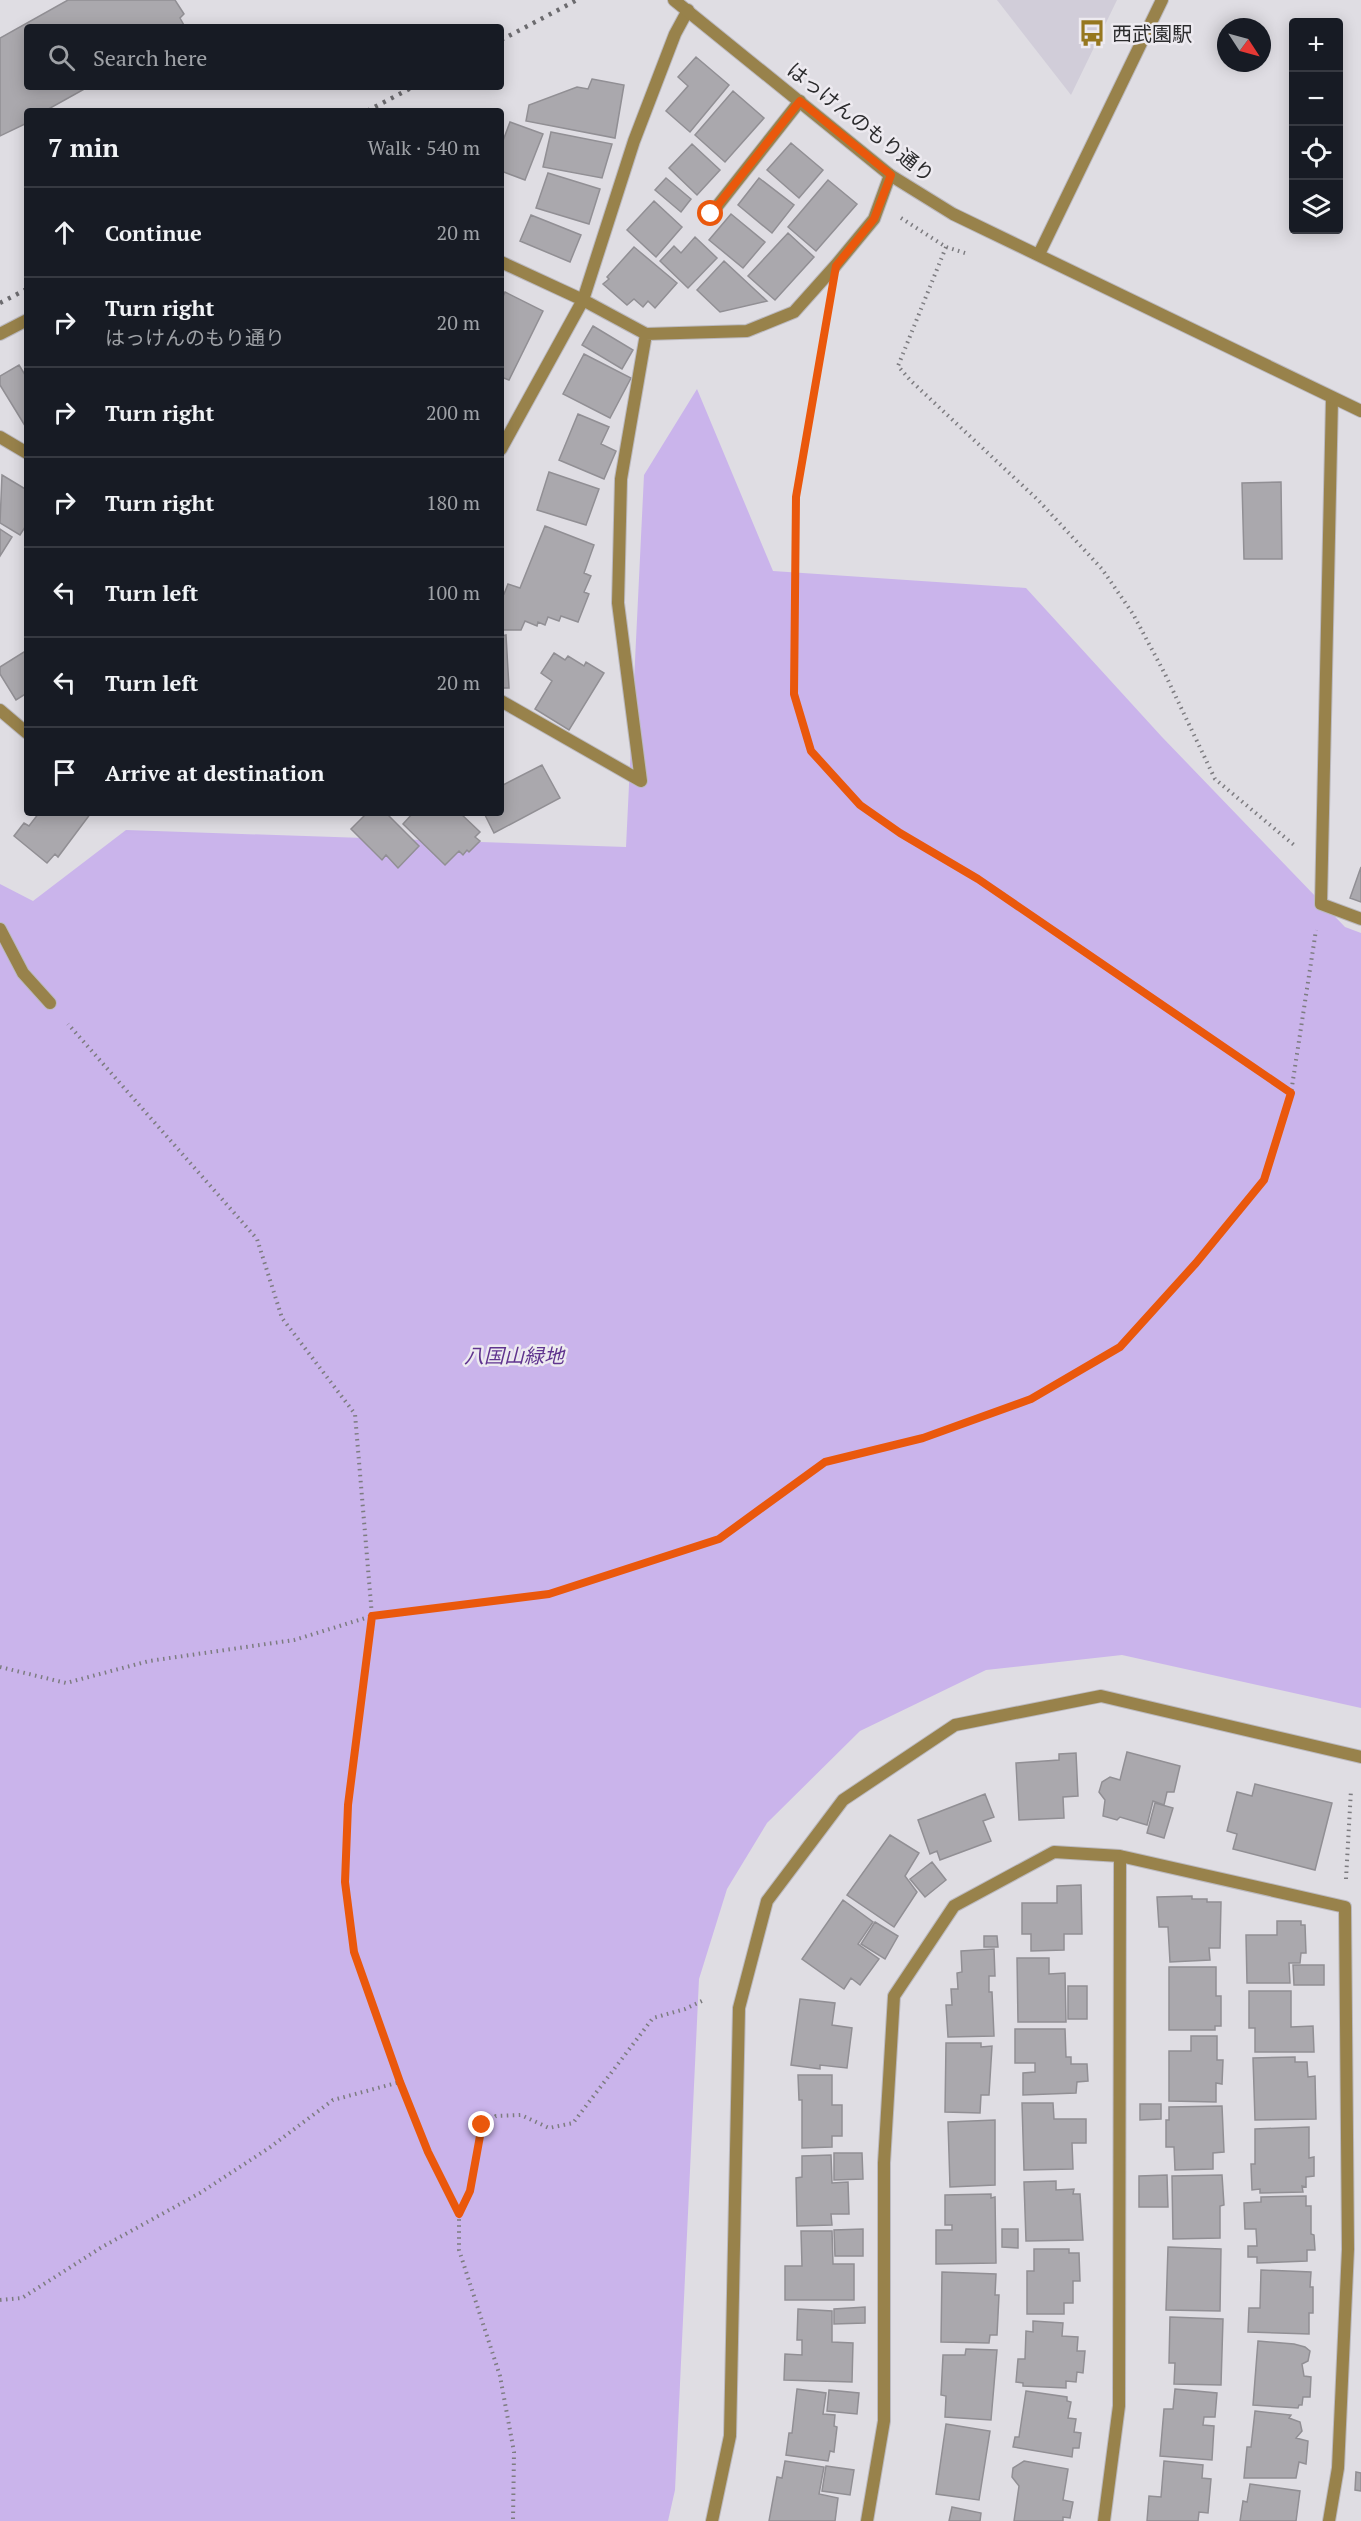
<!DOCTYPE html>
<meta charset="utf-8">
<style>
:root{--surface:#171b24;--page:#242831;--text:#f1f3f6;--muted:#9ea1a6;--line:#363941}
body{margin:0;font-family:"PT Serif","Noto Sans JP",serif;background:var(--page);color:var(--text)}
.controls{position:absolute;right:18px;top:18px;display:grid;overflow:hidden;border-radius:6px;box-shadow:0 3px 15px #0003}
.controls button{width:54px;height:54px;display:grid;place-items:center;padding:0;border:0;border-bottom:2px solid var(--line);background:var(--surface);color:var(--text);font:30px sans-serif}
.compass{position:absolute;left:1217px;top:18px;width:54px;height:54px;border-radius:50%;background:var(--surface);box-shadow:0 3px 15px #0003;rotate:126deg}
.stop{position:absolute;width:18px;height:18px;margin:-14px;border:4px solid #ea580c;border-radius:50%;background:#fff}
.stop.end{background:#ea580c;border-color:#fff;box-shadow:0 2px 6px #0008}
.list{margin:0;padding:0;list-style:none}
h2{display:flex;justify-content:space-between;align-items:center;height:78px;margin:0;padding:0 24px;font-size:26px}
h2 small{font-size:20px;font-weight:400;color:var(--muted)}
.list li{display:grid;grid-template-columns:39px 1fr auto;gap:18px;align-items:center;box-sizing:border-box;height:90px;padding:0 24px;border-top:2px solid var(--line)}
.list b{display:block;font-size:22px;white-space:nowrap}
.list p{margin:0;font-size:20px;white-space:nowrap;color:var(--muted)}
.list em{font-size:20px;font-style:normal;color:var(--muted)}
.icon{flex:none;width:33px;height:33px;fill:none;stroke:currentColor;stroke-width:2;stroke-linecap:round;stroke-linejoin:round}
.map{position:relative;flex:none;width:1361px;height:2521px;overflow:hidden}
.search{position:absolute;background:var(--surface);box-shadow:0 3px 15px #0003;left:24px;top:24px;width:480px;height:66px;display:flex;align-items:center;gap:15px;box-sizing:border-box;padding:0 21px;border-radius:6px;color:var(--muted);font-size:22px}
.panel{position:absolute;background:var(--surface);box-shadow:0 3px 15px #0003;left:24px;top:108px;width:480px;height:708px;border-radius:6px}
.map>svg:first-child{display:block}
</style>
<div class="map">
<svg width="1361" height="2521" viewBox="0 0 1361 2521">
<rect width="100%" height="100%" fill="#dfdde3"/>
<path fill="#d1cdd9" d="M997 0H1117L1071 95Z"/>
<path fill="#cab4eb" d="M697 389 773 571 1026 588 1162 737 1345 927 1361 933V1708L1122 1655 986 1670 860 1731 767 1823 727 1889 699 1979 675 2490 668 2521H0V884L33 901 126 830 626 847 644 475Z"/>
<path fill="#aaa8ad" stroke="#918f94" stroke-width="1.5" d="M68 0H175L184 14 180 18 185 27H27V87H88L45 111H27V123L0 136V38Z
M696 57 729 85 690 132 666 111 688 86 678 77Z
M592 79 624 85 615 138 526 121 529 105 577 87 588 89Z
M733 91 764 118 725 162 695 135Z
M510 122 543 134 525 180 501 171V146Z
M551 132 612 144 602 178 543 167Z
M791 143 823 170 799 198 767 170Z
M692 144 720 170 697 195 669 168Z
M548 173 600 189 589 224 536 208Z
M666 178 691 199 681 212 655 190Z
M759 178 794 205 772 233 738 205Z
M828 180 857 204 816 251 788 227Z
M654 201 682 227 656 257 627 230Z
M731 214 765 242 743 268 709 240Z
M531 215 581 235 570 262 520 241Z
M788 233 814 257 775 300 748 276Z
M695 237 717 258 688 288 660 261 674 246 681 253Z
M634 247 677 283 655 308 648 301 643 307 634 299 627 305 603 284 609 279 607 277Z
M724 261 767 301 720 312 697 290Z
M505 292 543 311 509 380 501 377V301Z
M593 326 633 350 622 369 582 345Z
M584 354 631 378 610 418 563 394Z
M19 365 27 378V429L0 385V376Z
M578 414 609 427 601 444 616 451 604 479 559 460Z
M549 472 599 489 586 525 537 510Z
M2 475 27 490V524L20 535 0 523Z
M1281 482 1282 559H1244L1242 483Z
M545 526 594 545 584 573 591 576 584 592 589 594 578 622 561 616 559 621 548 617 545 625 538 622 537 626 525 621 521 630H501V593L504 594 508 584 520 588Z
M0 529 12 537 0 556Z
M506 635 509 688H501V636Z
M27 650V693L16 700 0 674V667Z
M554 653 565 660 568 656 584 666 586 662 604 673 569 730 535 709 552 681 541 673Z
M542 765 560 798 494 833 484 813H501V786Z
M39 813H91L58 857 55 854 47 863 14 836 24 823 29 826Z
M367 813H386L419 846 398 868 386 855 382 860 351 829Z
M413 813H460L480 832 475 837 480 841 469 852 467 850 463 855 459 851 445 865 403 824Z
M1361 867V902L1350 898Z
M1127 1752 1180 1766 1174 1792H1167L1164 1805 1153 1801 1147 1825 1120 1817 1117 1820 1103 1816 1105 1800 1099 1792 1102 1782 1110 1777 1120 1780Z
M1076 1753 1078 1796 1063 1797 1064 1818 1019 1820 1016 1763 1059 1760V1754Z
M1255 1784 1332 1803 1315 1870 1233 1849 1237 1834 1227 1831 1237 1792 1252 1796Z
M985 1794 994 1817 983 1821 991 1841 940 1860 937 1851 930 1854 918 1820Z
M1155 1803 1173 1808 1164 1838 1147 1833Z
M890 1835 919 1853 905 1876 917 1892 894 1927 847 1895Z
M932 1862 946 1880 925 1897 910 1879Z
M1081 1885 1082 1934H1064V1950L1031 1951V1934H1022V1903H1057V1886Z
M1192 1896V1899H1207V1902H1221L1220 1948H1209L1210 1960 1170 1962 1168 1927H1159L1157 1897Z
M843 1900 873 1922 858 1944 879 1959 860 1985 851 1978 844 1989 802 1959Z
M1277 1921H1301V1925H1305L1306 1953H1301L1300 1963H1289L1290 1983H1247L1246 1935H1277Z
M875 1922 898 1936 885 1959 861 1944Z
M984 1936H997L998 1947H984Z
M994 1949 995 1976H989V1992H992L994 2036 948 2037 946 2005H952L951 1989H958L957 1973 962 1972 961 1951Z
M1017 1958H1049V1974L1065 1973 1066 2022H1018Z
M1293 1965H1324V1985H1294Z
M1169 1967H1216V1996H1221V2026H1215V2030H1169Z
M1068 1986H1087V2019H1068Z
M1249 1991H1291V2027L1313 2026 1314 2052H1255V2028H1249Z
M800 1999 835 2003 832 2025 852 2028 847 2068 820 2065V2069L791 2065Z
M1015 2029H1065L1066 2057H1071V2064H1087L1088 2081 1077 2082 1076 2093 1023 2095V2073L1035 2072V2063H1015Z
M1191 2036H1217V2060H1223L1222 2084 1216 2083V2102L1169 2101V2051H1191Z
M946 2043H981V2047L992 2046 989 2095H981L980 2113 945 2112Z
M1295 2057V2062H1307L1308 2077 1315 2076 1316 2119 1255 2120 1253 2058Z
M798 2075H832V2105H842V2136H832V2147L802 2148V2100H799Z
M1022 2103H1053L1054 2119H1086V2143H1072L1073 2169 1024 2170Z
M1140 2104H1161V2119L1140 2120Z
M1222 2106 1224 2152 1213 2153V2169L1175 2170 1174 2147H1166V2120H1169V2107Z
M995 2120V2185L950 2187 948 2122Z
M1309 2127V2158L1314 2157V2176L1306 2177V2187L1302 2186 1303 2192 1260 2193V2189L1252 2190 1251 2164H1255V2129Z
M834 2153H862L863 2179 834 2180Z
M831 2155 832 2183 848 2182 849 2214H831L832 2225 797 2226 796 2178 802 2177V2156Z
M1167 2175 1168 2207H1139V2176Z
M1222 2175 1224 2205 1220 2206V2238L1173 2239 1172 2176Z
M1056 2181V2190L1074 2189 1073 2194H1080L1083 2240 1026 2241 1024 2182Z
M991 2194V2198L995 2197 996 2263 936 2264V2230H952V2225H945V2195Z
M1306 2196V2206H1311V2234L1314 2235 1315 2250H1307V2261L1257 2263V2257H1248V2246H1257L1256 2229H1245L1244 2203 1261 2202V2197Z
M863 2229V2256H835L834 2230Z
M1002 2229H1018V2248L1002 2247Z
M801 2231H832L833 2264H854V2300H785V2266H802Z
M1168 2247 1221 2249 1220 2311 1166 2310Z
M1034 2249H1069V2253H1079L1080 2281H1073V2303H1064V2314H1027V2271H1034Z
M1261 2270 1311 2272 1310 2287H1313V2313H1309V2334L1248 2332 1249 2308H1260Z
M942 2272 996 2274 995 2295H999L997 2335H990L989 2343 941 2342Z
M865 2307V2323L834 2324V2309Z
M798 2309 832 2311V2342L853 2343 852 2382 784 2380 785 2354 802 2355V2340H797Z
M1170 2317 1223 2319 1221 2385 1174 2384 1175 2363H1169Z
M1033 2321 1063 2323 1062 2336 1078 2337 1077 2351H1085L1083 2373 1077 2372 1076 2382 1066 2381V2388L1023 2386V2383L1016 2382 1018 2359H1025L1026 2331 1033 2332Z
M1258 2341 1294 2344 1305 2347 1310 2351 1308 2361 1302 2364 1304 2376 1311 2377 1310 2397H1303L1302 2405H1299L1298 2408 1253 2405Z
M966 2349 997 2350 991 2420 945 2417 946 2396 941 2395 943 2355H965Z
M797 2389 826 2393 823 2414 835 2415 834 2426 837 2427 834 2452 830 2451 828 2461 786 2455 789 2433H792Z
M1175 2389 1217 2393 1215 2417H1204L1203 2425 1214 2426 1212 2460 1160 2456 1164 2409H1173Z
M829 2390 859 2393 857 2414 827 2411Z
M1026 2391 1067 2397V2401L1071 2402 1068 2418 1076 2419 1074 2432 1081 2433 1079 2448H1073L1072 2457 1013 2447 1015 2437H1019Z
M1255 2411 1291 2415 1289 2418 1300 2422 1302 2431 1296 2438 1308 2441 1306 2464 1299 2462 1296 2478H1244L1247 2447H1251Z
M946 2424 990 2431 979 2500 936 2494Z
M785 2461 824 2467 819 2494 838 2498 835 2521H769L777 2477 782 2478Z
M1024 2461 1068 2469 1063 2500 1073 2502 1070 2518 1063 2517V2521H1014L1019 2486 1012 2477 1013 2468Z
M1164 2461 1203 2465 1202 2478 1211 2479 1208 2513 1199 2512 1198 2521H1147L1149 2496 1161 2497Z
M826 2466 854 2470 850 2495 822 2491Z
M1356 2472 1361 2473V2491L1355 2490Z
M1250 2484 1300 2491 1296 2521H1240L1243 2501 1247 2502Z
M952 2507 981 2513 980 2521H949Z"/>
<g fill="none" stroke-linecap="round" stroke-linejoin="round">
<defs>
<path id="service" d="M0 929 23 973 50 1003"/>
<path id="minor" d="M711 214 800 101
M501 262 583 300 646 334 747 331 794 312 836 265 874 219 890 175
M0 334 27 320
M1332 398 1321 904 1361 919
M0 437 27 453
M501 449 583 300 634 141 675 34 688 10
M501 701 641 781 618 603 621 479 646 334
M0 710 27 733
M867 2521 884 2421V2163L894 1996 954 1906 1054 1852 1120 1856 1345 1907 1348 2249 1338 2468 1329 2521
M1104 2521 1119 2406 1120 1856"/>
<path id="tertiary" d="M674 0 890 175 953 214 1361 411
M1039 254 1162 0
M712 2521 730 2436 739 2008 767 1901 843 1800 955 1725 1101 1696 1361 1757"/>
</defs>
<use href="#service" stroke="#bbb9bf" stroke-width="14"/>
<use href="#minor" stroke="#bbb9bf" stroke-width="14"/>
<use href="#tertiary" stroke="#bbb9bf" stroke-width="14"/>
<path stroke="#7d7c80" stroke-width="4" stroke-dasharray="1.5 4.5" stroke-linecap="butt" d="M901 218 946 247 965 253
M946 247 898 366 910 380 1038 500 1102 569 1133 614 1165 674 1215 779 1294 845
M827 317 796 497 793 694 811 751 859 805 900 833 978 879 1291 1093
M0 1667 66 1683 149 1661 294 1640 372 1616 355 1414 282 1318 257 1239 68 1024
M1346 1879 1351 1790
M400 2082 428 2152 459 2214V2250L500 2376 514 2452 513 2521
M459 2214 470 2191 482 2125 496 2116 521 2115 549 2128 573 2123 653 2018 685 2009 704 2000
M0 2300 22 2298 102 2247 200 2193 269 2148 333 2100 400 2082 354 1952 345 1882 348 1805 372 1616 549 1594 719 1539 825 1462 923 1438 1031 1399 1120 1347 1196 1263 1264 1180 1291 1093 1316 930"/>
<use href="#service" stroke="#98824b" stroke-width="12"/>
<use href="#minor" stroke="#98824b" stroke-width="12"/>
<use href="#tertiary" stroke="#98824b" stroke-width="12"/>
<path stroke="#6c6b6f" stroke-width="4.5" stroke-dasharray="3 6" stroke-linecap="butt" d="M501 40 577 0
M367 111 413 87
M0 303 27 289"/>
</g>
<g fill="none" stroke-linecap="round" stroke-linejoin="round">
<path stroke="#ea580c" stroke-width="8" d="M482 2125 470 2191 459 2214 428 2152 400 2082 354 1952 345 1882 348 1805 372 1616 549 1594 719 1539 825 1462 923 1438 1031 1399 1120 1347 1196 1263 1264 1180 1291 1093 978 879 900 833 860 805 811 751 794 694 796 497 836 266 874 219 891 175 800 101 711 214"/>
</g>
<defs>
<symbol id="bus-bare" viewBox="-9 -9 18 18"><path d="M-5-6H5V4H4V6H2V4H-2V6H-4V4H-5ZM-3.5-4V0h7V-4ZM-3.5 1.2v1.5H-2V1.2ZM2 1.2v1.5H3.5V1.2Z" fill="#96771f" stroke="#edeaf0" stroke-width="2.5" paint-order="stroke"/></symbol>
</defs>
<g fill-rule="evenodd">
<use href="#bus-bare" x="1073" y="14" width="38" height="38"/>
</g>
<g text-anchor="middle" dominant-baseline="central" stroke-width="5" stroke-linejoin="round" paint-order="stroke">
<g font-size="20" fill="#2b2b2d" stroke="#edeaf0" text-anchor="start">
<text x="1112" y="33">西武園駅</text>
</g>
<g font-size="20" fill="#2b2b2d" stroke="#edeaf0">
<text transform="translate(861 122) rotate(38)">はっけんのもり通り</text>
</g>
<g font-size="20" font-style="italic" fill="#60348e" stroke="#edeaf0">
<text x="514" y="1355">八国山緑地</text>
</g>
</g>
</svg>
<div class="controls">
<button>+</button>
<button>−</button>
<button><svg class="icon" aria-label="locate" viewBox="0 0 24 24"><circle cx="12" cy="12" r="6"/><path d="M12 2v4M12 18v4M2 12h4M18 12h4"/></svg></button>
<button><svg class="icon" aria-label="layers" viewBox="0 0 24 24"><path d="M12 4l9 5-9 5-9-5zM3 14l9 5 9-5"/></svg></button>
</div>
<svg class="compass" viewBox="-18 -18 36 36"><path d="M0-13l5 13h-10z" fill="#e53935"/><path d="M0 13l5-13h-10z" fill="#9ea1a6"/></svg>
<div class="stop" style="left:711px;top:214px"></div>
<div class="stop end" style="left:482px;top:2125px"></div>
<div class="search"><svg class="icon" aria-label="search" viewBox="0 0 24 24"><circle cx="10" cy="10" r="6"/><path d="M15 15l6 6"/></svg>Search here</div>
<section class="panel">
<h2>7 min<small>Walk · 540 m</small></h2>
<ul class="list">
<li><svg class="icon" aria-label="ahead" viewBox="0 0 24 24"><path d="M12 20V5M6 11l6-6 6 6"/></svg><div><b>Continue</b></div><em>20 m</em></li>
<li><svg class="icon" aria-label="right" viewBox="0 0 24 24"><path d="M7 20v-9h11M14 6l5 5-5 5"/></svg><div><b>Turn right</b><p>はっけんのもり通り</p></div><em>20 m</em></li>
<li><svg class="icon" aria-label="right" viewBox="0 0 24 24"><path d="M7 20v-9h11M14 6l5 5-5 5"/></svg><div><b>Turn right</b></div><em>200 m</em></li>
<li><svg class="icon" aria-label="right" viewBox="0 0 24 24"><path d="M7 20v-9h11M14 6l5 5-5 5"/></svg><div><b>Turn right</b></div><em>180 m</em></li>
<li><svg class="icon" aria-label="left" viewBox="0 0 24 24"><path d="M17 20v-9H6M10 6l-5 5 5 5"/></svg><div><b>Turn left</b></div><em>100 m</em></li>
<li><svg class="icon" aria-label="left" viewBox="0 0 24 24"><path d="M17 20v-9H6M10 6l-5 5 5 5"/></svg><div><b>Turn left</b></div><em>20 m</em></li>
<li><svg class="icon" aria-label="arrive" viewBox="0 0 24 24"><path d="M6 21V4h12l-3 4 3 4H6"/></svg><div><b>Arrive at destination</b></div></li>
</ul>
</section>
</div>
